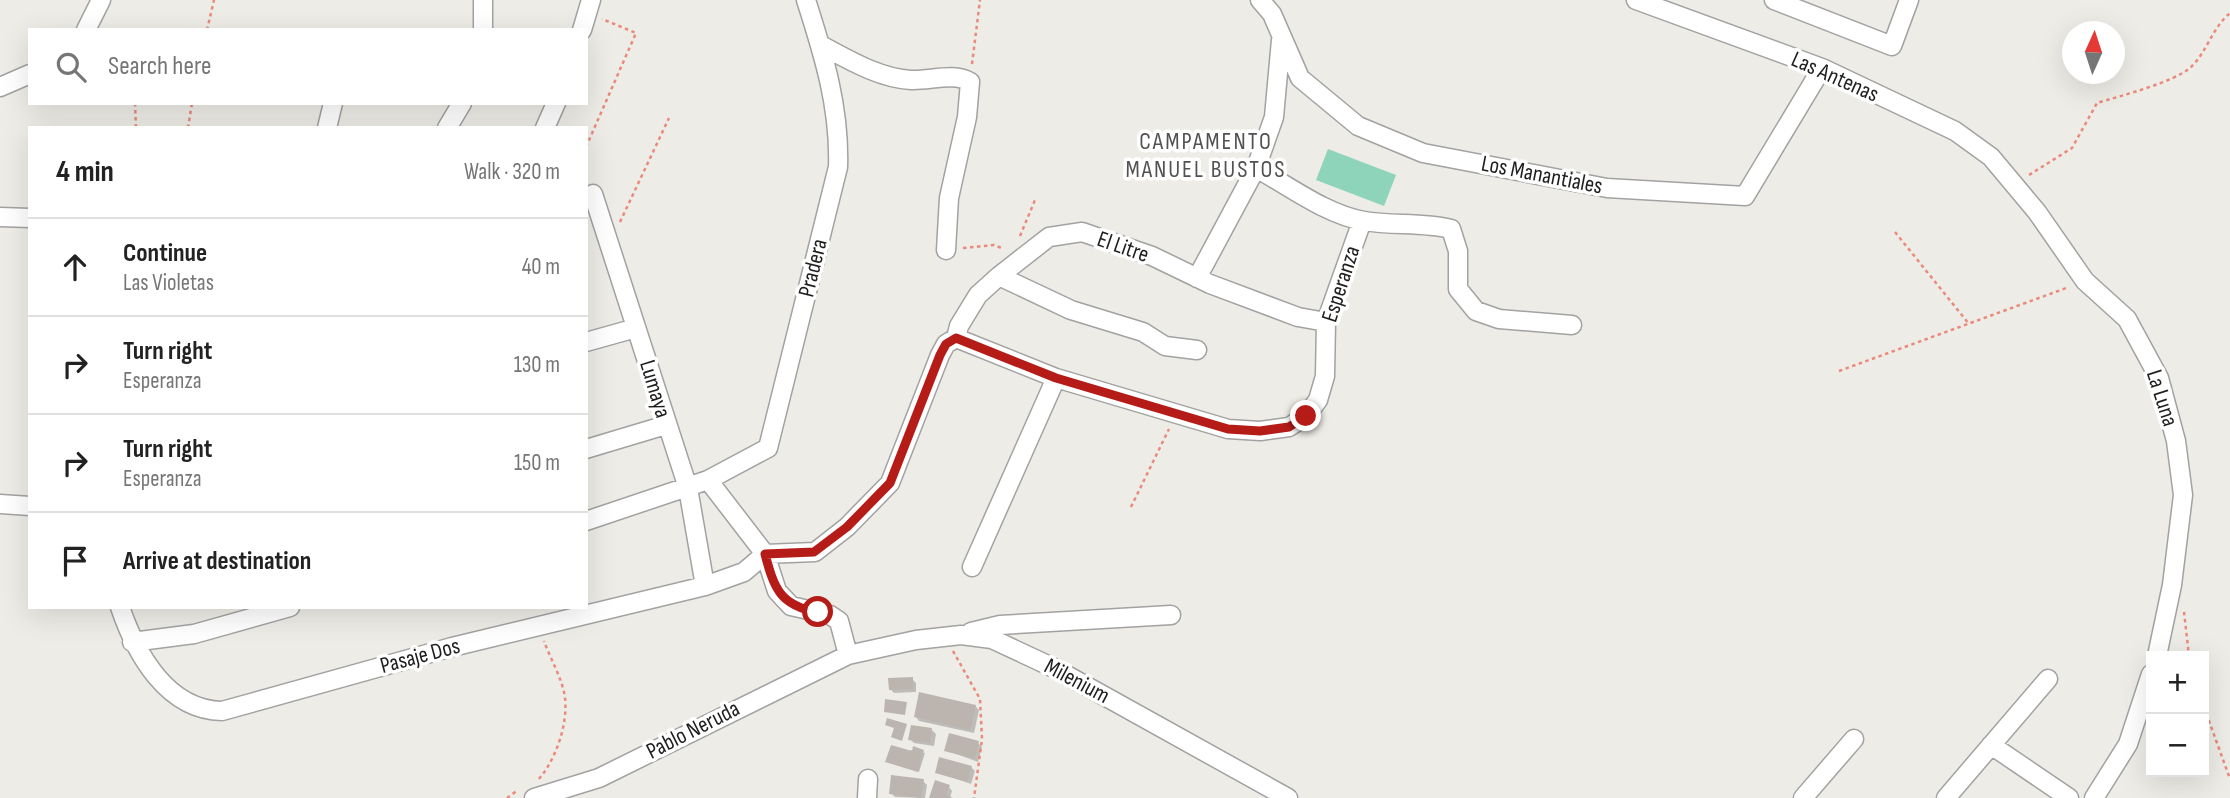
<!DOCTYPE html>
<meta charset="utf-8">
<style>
:root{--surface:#fff;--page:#f6f6f6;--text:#222;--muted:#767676;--line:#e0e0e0}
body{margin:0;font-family:"Sofia Sans Condensed",sans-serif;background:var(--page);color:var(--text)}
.controls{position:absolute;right:21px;bottom:21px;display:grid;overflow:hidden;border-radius:0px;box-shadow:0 7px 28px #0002}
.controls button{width:63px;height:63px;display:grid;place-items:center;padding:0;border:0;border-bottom:2px solid var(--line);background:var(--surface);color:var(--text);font:35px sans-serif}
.compass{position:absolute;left:2062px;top:21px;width:63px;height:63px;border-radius:50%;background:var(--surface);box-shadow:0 7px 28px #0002;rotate:3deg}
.stop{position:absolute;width:21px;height:21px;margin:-16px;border:5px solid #b51c18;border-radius:50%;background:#fff}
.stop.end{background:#b51c18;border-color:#fff;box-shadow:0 2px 7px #0008}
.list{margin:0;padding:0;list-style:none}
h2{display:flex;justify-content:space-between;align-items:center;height:91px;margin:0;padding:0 28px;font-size:30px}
h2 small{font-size:23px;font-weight:400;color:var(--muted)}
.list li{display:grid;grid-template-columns:46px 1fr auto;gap:21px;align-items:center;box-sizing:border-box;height:98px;padding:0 28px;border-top:2px solid var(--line)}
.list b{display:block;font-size:26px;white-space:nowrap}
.list p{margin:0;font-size:23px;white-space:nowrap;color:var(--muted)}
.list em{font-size:23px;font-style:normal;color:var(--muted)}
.icon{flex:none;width:38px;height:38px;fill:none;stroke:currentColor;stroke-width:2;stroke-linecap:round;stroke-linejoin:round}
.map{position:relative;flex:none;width:2230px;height:798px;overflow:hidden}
.search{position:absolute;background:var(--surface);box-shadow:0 7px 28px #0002;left:28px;top:28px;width:560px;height:77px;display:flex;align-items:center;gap:18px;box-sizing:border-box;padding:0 24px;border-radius:0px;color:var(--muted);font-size:26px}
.panel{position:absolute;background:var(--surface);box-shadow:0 7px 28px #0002;left:28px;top:126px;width:560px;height:483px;border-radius:0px}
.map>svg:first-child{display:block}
</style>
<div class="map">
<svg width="2230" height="798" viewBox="0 0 2230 798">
<rect width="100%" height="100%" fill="#eeece6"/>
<path fill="#8dd4ba" d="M1328 149 1396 175 1384 206 1316 180Z"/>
<path fill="#0003" d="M912 679 916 683V692L894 693 890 689Z
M975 706 979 710 974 733 919 721 916 717Z
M932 730 936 734 934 746 914 743 910 739Z
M978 743 982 747 978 762 946 750Z
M914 749 925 753 919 772 887 761Z
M971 767 975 771 971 784 937 772Z
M923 781 927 785 925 798 895 797 891 793Z
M949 787 952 791 950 798H930Z"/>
<path fill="#bbb4af" d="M913 677V689L889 690 888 678Z
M919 692 976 705 970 730 914 717Z
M885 699 907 702 905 715 884 712Z
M887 718 907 724 902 741 891 737 894 728 885 725Z
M911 725 932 728 930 743 908 740Z
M949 733 979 741 975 759 944 751Z
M891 745 912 751 913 746 924 750 918 772 885 762Z
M939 757 972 766 967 782 935 773Z
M891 775 924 779 921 798 889 794Z
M935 780 950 785 946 795 953 798H929Z"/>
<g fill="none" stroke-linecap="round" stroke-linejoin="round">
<defs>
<path id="minor" d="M1260 0 1272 14 1300 78 1358 126 1423 153 1607 188 1745 196 1822 68
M1636 0 1822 68 1955 131 1991 157 2037 212 2085 281 2127 319 2159 378 2176 441 2183 495 2172 585 2157 656
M1774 0 1892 46 1909 0
M86 30 101 0
M483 30V0
M582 30 591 0
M821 45C849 60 879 78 911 80 930 81 954 72 970 82L967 117 949 198 946 250
M0 87 30 74
M327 128 333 103
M447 128 462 103
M545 128 556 103
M1256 168C1289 186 1327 215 1364 221 1393 226 1422 222 1451 229L1458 251V289L1476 311 1499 319 1572 325
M593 194 688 488 705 586
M0 217 30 218
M999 276 1071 310 1143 332 1165 346 1197 350
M1197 278 1256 168 1274 117 1281 40
M956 338 959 326 978 295 999 276 1049 237 1082 232 1152 256 1210 284 1298 317 1326 322
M586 342 636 328
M586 449 666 425
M708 480 765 554 777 591 791 606 830 615 839 621 848 655
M0 504 30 506
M586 521 708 480 768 448 838 167C840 108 824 56 806 0
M972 567 1056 378
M120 607C136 654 167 710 222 711L452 647 705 586 744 572 765 554 815 552 847 527 890 483 940 355 946 344 956 338 1056 378 1228 429 1260 431 1289 427 1306 416 1318 400 1325 376 1326 322 1362 221
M971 632 1000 625 1171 615
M132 642 194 634 290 607
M1991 745 2069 798
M534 798 599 778 848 655 916 640 961 635 992 639 1054 668 1288 798
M867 798 868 779
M1803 798 1854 739
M1946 798 2048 679
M2094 798 2128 744 2151 674"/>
</defs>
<use href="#minor" stroke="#a2a2a2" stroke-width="21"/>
<path stroke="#e98a7c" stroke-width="2.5" stroke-dasharray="3.5 3.5" stroke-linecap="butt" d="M207 30 214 0
M972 64 980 0
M135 103 136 128
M188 128 192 103
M586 147 636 33 602 19
M2029 175 2072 148 2097 103C2120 96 2175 82 2191 67 2207 52 2212 28 2230 13
M620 222 669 118
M1895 232 1969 324
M1020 236 1035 200
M963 248 994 245 1004 249
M1839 371 2069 287
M1131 507 1169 429
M2184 612 2189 656
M953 651 980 699 982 739 974 798
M2204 707 2230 779
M539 779C556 759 568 724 565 698 563 680 550 658 544 641
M507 798 518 790"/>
<use href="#minor" stroke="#fff" stroke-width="18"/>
</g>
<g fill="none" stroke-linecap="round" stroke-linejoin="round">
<path stroke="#b51c18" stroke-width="9" d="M818 612C780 606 774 588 765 554L814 552 847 527 890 483 940 355 946 344 956 338 1056 378 1228 429 1260 431 1289 427 1306 416"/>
</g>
<g text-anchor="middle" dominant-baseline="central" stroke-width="7" stroke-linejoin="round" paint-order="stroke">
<g font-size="23" fill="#1e1e1e" stroke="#fff">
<text transform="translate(1835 77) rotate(24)">Las Antenas</text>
<text transform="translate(1542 175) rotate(11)">Los Manantiales</text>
<text transform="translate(1123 247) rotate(19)">El Litre</text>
<text transform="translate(813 268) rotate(-76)">Pradera</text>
<text transform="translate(1341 284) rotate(-72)">Esperanza</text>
<text transform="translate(655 389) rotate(73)">Lumaya</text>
<text transform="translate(2162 398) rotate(72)">La Luna</text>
<text transform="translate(420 656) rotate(-15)">Pasaje Dos</text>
<text transform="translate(1077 681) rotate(28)">Milenium</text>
<text transform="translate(693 730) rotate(-27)">Pablo Neruda</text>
</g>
<g font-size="24" letter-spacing="2" fill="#515151" stroke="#fff">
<text x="1206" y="141">CAMPAMENTO<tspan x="1206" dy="28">MANUEL BUSTOS</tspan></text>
</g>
</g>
</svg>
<div class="controls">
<button>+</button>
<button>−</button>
</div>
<svg class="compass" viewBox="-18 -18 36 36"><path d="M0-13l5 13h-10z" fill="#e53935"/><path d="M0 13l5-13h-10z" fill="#767676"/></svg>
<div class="stop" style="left:818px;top:612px"></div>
<div class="stop end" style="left:1306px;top:416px"></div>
<div class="search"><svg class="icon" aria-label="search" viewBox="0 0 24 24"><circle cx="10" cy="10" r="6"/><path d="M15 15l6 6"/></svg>Search here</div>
<section class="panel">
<h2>4 min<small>Walk · 320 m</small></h2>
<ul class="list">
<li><svg class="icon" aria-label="ahead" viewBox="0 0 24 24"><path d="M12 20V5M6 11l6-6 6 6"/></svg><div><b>Continue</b><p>Las Violetas</p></div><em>40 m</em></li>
<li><svg class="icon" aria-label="right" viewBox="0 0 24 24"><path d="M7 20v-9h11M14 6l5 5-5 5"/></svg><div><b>Turn right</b><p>Esperanza</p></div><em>130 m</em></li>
<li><svg class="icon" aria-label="right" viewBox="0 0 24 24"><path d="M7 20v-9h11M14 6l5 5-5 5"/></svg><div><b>Turn right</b><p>Esperanza</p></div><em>150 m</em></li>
<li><svg class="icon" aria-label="arrive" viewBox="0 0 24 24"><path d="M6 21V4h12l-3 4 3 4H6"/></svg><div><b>Arrive at destination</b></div></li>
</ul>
</section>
</div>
